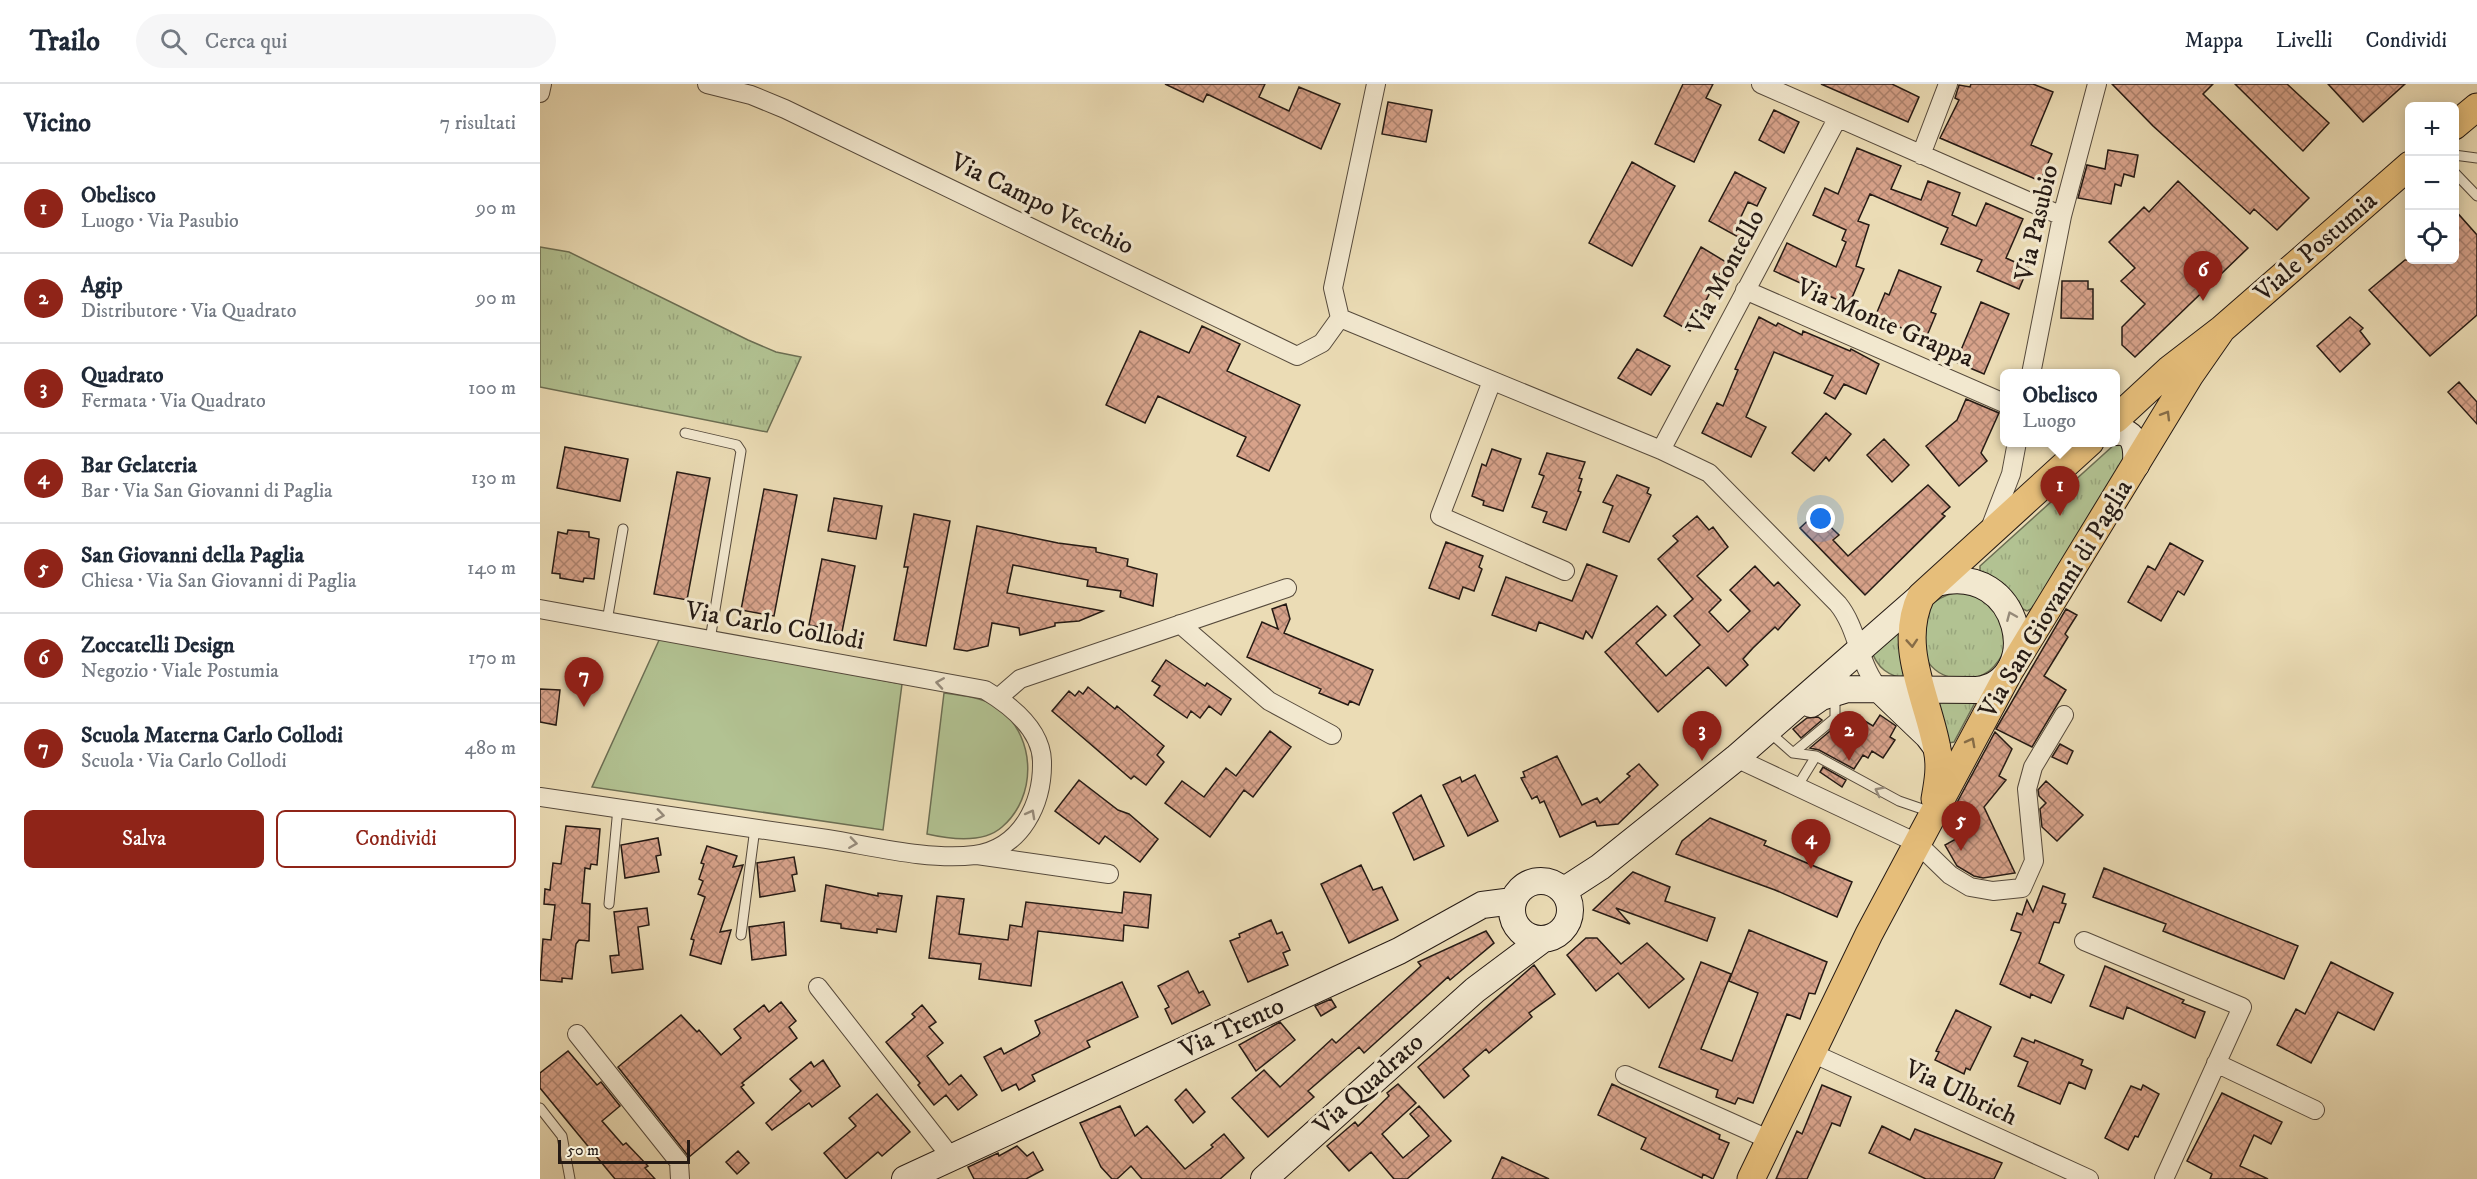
<!DOCTYPE html>
<html lang="it">
<meta charset="utf-8">
<style>
:root{--surface:#fff;--page:#f6f6f7;--text:#1f2937;--muted:#747a83;--line:#e0e1e3;--accent:#8f2418}
body{margin:0;font-family:"IM FELL DW Pica",serif;background:var(--page);color:var(--text)}
.controls{position:absolute;right:18px;top:18px;display:grid;overflow:hidden;border-radius:9px;box-shadow:0 3px 15px #0003}
.controls button{width:54px;height:54px;display:grid;place-items:center;padding:0;border:0;border-bottom:2px solid var(--line);background:var(--surface);color:var(--text);font:30px sans-serif}
.scale{position:absolute;left:18px;bottom:15px;width:132px;box-sizing:border-box;padding-left:6px;border:3px solid #251a14;border-top:0;font-size:16px;line-height:21px;white-space:nowrap;color:#251a14;-webkit-text-stroke:4px #f2e8cf;paint-order:stroke}
.you{position:absolute;left:1281px;top:435px;width:21px;height:21px;margin:-15px;border:4px solid #fff;border-radius:50%;background:#1a73e8;box-shadow:0 0 0 9px #1a73e833}
.badge{display:grid;place-items:center;width:39px;height:39px;border-radius:50%;background:var(--accent);color:#fff;font-size:20px;font-weight:700}
.pin{position:absolute;translate:-50% -50px;filter:drop-shadow(0 2px 3px #0008)}
.pin::after{content:'';position:absolute;top:32px;width:21px;height:18px;background:inherit;clip-path:polygon(0 0,100% 0,50% 100%)}
.popup{position:absolute;left:1460px;top:285px;width:120px;height:78px;box-sizing:border-box;display:grid;place-content:center;border-radius:9px;background:var(--surface);filter:drop-shadow(0 2px 4px #0005);font-size:20px;white-space:nowrap;color:var(--muted)}
.popup b{font-size:22px;color:var(--text)}
.popup::after{content:'';position:absolute;left:50%;top:100%;margin-left:-12px;border:12px solid transparent;border-top-color:var(--surface)}
.list{margin:0;padding:0;list-style:none}
h2{display:flex;justify-content:space-between;align-items:center;height:78px;margin:0;padding:0 24px;font-size:26px}
h2 small{font-size:20px;font-weight:400;color:var(--muted)}
.list li{display:grid;grid-template-columns:39px 1fr auto;gap:18px;align-items:center;box-sizing:border-box;height:90px;padding:0 24px;border-top:2px solid var(--line)}
.list b{display:block;font-size:22px;white-space:nowrap}
.list p{margin:0;font-size:20px;white-space:nowrap;color:var(--muted)}
.list em{font-size:20px;font-style:normal;color:var(--muted)}
.actions{display:flex;gap:12px;padding:18px 24px}
.actions a{flex:1;padding:14px 0;border:2px solid var(--accent);border-radius:9px;text-align:center;font-size:21px;color:var(--accent)}
.actions .main{background:var(--accent);color:#fff}
.icon{flex:none;width:33px;height:33px;fill:none;stroke:currentColor;stroke-width:2;stroke-linecap:round;stroke-linejoin:round}
.map{position:relative;flex:none;width:1937px;height:1095px;overflow:hidden}
header{display:flex;align-items:center;gap:36px;box-sizing:border-box;height:84px;padding:0 30px;background:var(--surface);border-bottom:2px solid var(--line)}
header strong{font-size:28px}
nav{display:flex;gap:33px;margin-inline-start:auto;font-size:21px}
.search{width:420px;height:54px;background:var(--page);display:flex;align-items:center;gap:15px;box-sizing:border-box;padding:0 21px;border-radius:33px;color:var(--muted);font-size:22px}
main{display:flex}
aside{flex:1;background:var(--surface)}
.map>svg:first-child{display:block}
</style>
<header>
<strong>Trailo</strong>
<div class="search"><svg class="icon" aria-label="search" viewBox="0 0 24 24"><circle cx="10" cy="10" r="6"/><path d="M15 15l6 6"/></svg>Cerca qui</div>
<nav><a>Mappa</a><a>Livelli</a><a>Condividi</a></nav>
</header>
<main>
<aside>
<h2>Vicino<small>7 risultati</small></h2>
<ul class="list">
<li><span class="badge">1</span><div><b>Obelisco</b><p>Luogo · Via Pasubio</p></div><em>90 m</em></li>
<li><span class="badge">2</span><div><b>Agip</b><p>Distributore · Via Quadrato</p></div><em>90 m</em></li>
<li><span class="badge">3</span><div><b>Quadrato</b><p>Fermata · Via Quadrato</p></div><em>100 m</em></li>
<li><span class="badge">4</span><div><b>Bar Gelateria</b><p>Bar · Via San Giovanni di Paglia</p></div><em>130 m</em></li>
<li><span class="badge">5</span><div><b>San Giovanni della Paglia</b><p>Chiesa · Via San Giovanni di Paglia</p></div><em>140 m</em></li>
<li><span class="badge">6</span><div><b>Zoccatelli Design</b><p>Negozio · Viale Postumia</p></div><em>170 m</em></li>
<li><span class="badge">7</span><div><b>Scuola Materna Carlo Collodi</b><p>Scuola · Via Carlo Collodi</p></div><em>480 m</em></li>
</ul>
<div class="actions"><a class="main">Salva</a><a>Condividi</a></div>
</aside>
<div class="map">
<svg width="1937" height="1095" viewBox="0 0 1937 1095">
<defs>
<pattern id="grass-tufts" width="24" height="20" patternUnits="userSpaceOnUse" patternTransform="scale(1.5)"><rect width="24" height="20" fill="#b2c292"/><path d="M3 7l-1-3M5 7V3M7 7l1-3M15 17l-1-3M17 17v-4M19 17l1-3" fill="none" stroke="#99a67d"/></pattern>
<pattern id="building-cross-hatch" width="8" height="8" patternUnits="userSpaceOnUse" patternTransform="scale(1.5)"><rect width="8" height="8" fill="#d7a28a"/><path d="M0 0l8 8M0 8l8-8" fill="none" stroke="#ae8370"/></pattern>
</defs>
<rect width="100%" height="100%" fill="#ebdcb5"/>
<filter id="stains"><feTurbulence type="fractalNoise" baseFrequency=".00333" numOctaves="4"/><feColorMatrix values="0 0 0 0 .2 0 0 0 0 .09 0 0 0 0 .02 0 0 0 .5 -.17"/></filter>
<radialGradient id="worn" r=".72"><stop offset=".6" stop-color="#630" stop-opacity="0"/><stop offset="1" stop-color="#630" stop-opacity=".3"/></radialGradient>
<path fill="url(#grass-tufts)" stroke="#6c6e53" stroke-width="1.5" d="M0 163 29 168 208 256 236 268 261 273 227 348 0 303Z
M1574 361H1582L1587 369 1493 524 1487 527 1483 525 1445 493 1440 488V482Z
M1427 507 1460 527 1465 565C1461 573 1457 581 1449 587 1431 600 1399 597 1387 576 1384 571 1385 560 1384 554 1384 548 1382 540 1383 535 1386 516 1411 508 1427 507Z
M1364 532 1370 596C1348 592 1337 585 1330 563Z
M1397 613H1438L1414 658 1409 659Z"/>
<path fill="#b2c292" stroke="#6c6e53" stroke-width="1.5" d="M120 554 362 600 343 746 52 703Z
M404 609C423 612 446 613 461 626 496 655 497 713 462 743 443 760 409 755 387 750Z"/>
<path fill="url(#building-cross-hatch)" stroke="#251a14" stroke-width="1.5" d="M625 0H725L719 13 749 27 759 3 800 20 781 65 667 10 663 18Z
M1143 0H1173L1166 14 1181 21 1154 78 1115 60Z
M1281 0H1352L1379 13 1368 38Z
M1431 0H1493L1513 8 1491 61 1512 70 1500 97 1400 54 1419 16 1415 14 1419 1 1430 3Z
M1572 0H1673L1663 10 1769 114 1737 146 1714 125 1710 130 1613 42Z
M1695 0H1747L1789 39 1763 67Z
M1788 0H1865L1823 38Z
M848 18 892 26 886 58 842 50Z
M1234 26 1259 38 1244 69 1219 56Z
M1317 64 1361 82 1351 105 1381 116 1388 97 1420 109 1412 131 1436 142 1446 119 1483 135 1466 174 1488 184 1479 205 1437 187 1442 176 1401 160 1408 144 1330 110 1318 137 1329 141 1316 182 1324 185 1309 221 1234 187 1247 159 1296 183 1306 158 1302 156 1306 146 1273 131 1285 104 1298 110Z
M1568 66 1598 71 1594 93 1584 90 1581 102 1575 100 1571 120 1538 114 1547 81 1565 85Z
M1092 78 1135 102 1092 182 1049 159Z
M1195 88 1226 104 1217 122 1208 118 1199 137 1207 140 1200 154 1169 137Z
M1638 97 1708 164 1595 273 1582 261V243L1605 220 1581 197 1595 184 1569 158 1604 123 1609 128Z
M1914 125 1937 151V231L1890 272 1829 206 1865 176H1914Z
M1161 163 1186 178 1150 247 1124 232Z
M1359 186 1401 203 1391 228 1396 230 1386 254 1335 233 1345 209 1349 211Z
M1522 197H1548V205H1553V235L1521 234Z
M1441 218 1469 230 1444 290 1416 278Z
M1219 233 1236 242 1238 239 1262 251 1263 247 1310 267 1311 265 1339 280 1326 310 1304 300 1295 315 1284 309 1293 292 1234 268 1206 333 1226 343 1211 373 1162 349 1177 319 1183 322 1198 286 1195 285Z
M1810 233 1823 244 1820 247 1830 260 1800 288 1777 262Z
M662 242 700 260 687 287 760 321 729 387 697 372 706 353 618 312 605 339 566 321 600 247 649 269Z
M1097 265 1130 282 1111 311 1078 294Z
M1919 298 1937 318V340L1908 308Z
M1426 315 1459 329 1441 369 1447 377 1419 402 1386 362 1417 336Z
M1286 329 1311 350 1289 377 1286 373 1274 387 1252 369Z
M1344 355 1369 381 1352 398 1327 371Z
M25 363 88 375 80 417 17 404Z
M952 365 981 375 963 427 943 421 944 417 932 412 942 380 946 382Z
M1007 369 1045 378 1039 394 1042 395 1038 407 1041 408 1026 446 1003 438 1007 428 992 423 1004 392 999 390Z
M137 388 170 394 147 516 114 510Z
M1077 391 1109 404 1107 409 1111 411 1089 458 1063 448 1073 422 1063 418Z
M1388 401 1410 423 1402 430 1405 432 1325 511 1260 444 1276 429 1299 451 1293 456 1308 472Z
M224 405 257 411 234 532 201 526Z
M294 414 342 422 336 455 288 447Z
M374 430 410 437 386 562 354 556 368 483H364Z
M1157 432 1169 446 1173 443 1188 463 1157 492 1181 516 1169 528 1188 548 1210 527 1190 506 1215 482 1234 502 1238 498 1260 521 1238 546 1235 543 1213 564 1203 575 1208 581 1186 602 1168 583 1118 628 1065 568 1117 522 1126 531 1096 559 1126 592 1160 561 1134 532 1153 515 1118 475 1138 457 1133 452Z
M437 442 518 459 556 464V468L588 475 587 482 617 490 613 522 580 513 581 507 547 502 548 496 473 481 467 509 563 527 539 537 515 539V542L480 551 479 544 452 539 448 562 427 567 414 565Z
M28 446 49 448V453L59 455 54 495 44 494 43 498 20 494V490L12 489 18 448 27 450Z
M906 458 943 472 939 483 942 485 934 507 923 503 919 515 889 504Z
M1630 459 1663 477 1644 511 1638 507 1621 537 1588 518 1608 482 1615 486Z
M282 475 315 482 302 548 269 541Z
M1047 480 1077 492 1052 554 1046 547 1043 555 999 538 996 547 952 531 966 493 1032 517Z
M746 520 750 535 744 549 833 586 819 621 810 617 808 621 779 609 781 605 707 573 722 538 738 545 732 525Z
M1526 525 1537 531 1525 550 1528 553 1504 592 1526 606 1492 663 1456 645Z
M626 576 665 602 667 599 691 615 681 631 669 622 660 634 651 627 647 634 614 611 620 602 612 597Z
M548 603 575 625 577 622 624 662 617 671 624 678 606 701 594 692 591 695 512 627 529 607 535 612 539 607 543 610Z
M0 605 20 606 16 641 0 638Z
M1340 631 1356 642 1350 653 1355 656 1343 674 1332 667 1328 674 1323 671 1314 685 1279 666 1270 664 1290 647 1299 657 1310 640 1314 643 1320 634 1333 642Z
M1278 633 1282 636 1261 654 1253 645 1267 634Z
M730 647 751 663 713 713 704 706 670 753 625 719 642 697 664 713 686 684 696 692Z
M1455 648 1472 665 1459 692 1466 696 1444 723 1475 789 1443 794 1434 792 1417 782 1405 761 1425 750 1413 726Z
M1520 660 1533 667 1527 680 1512 673Z
M1017 672 1042 721 1057 714 1060 719 1090 692 1087 690 1099 680 1118 701 1078 740 1057 742 1055 737 1020 753 1004 717 1000 719 997 712 992 715 981 694 985 693 983 688Z
M1283 683 1306 696 1302 703 1280 688Z
M935 691 958 737 928 752 903 701 920 693 922 698Z
M539 696 578 726 589 730 618 755 600 778 565 752 559 760 515 727Z
M1506 697 1543 731 1517 757 1502 743 1500 725 1506 719 1499 712 1498 706Z
M881 711 904 762 874 776 853 729Z
M1170 734 1226 757 1224 761 1312 798 1297 833 1235 806 1136 770 1142 757Z
M26 742 60 745 57 781 51 780 50 785 45 784 42 819 50 820 49 857 39 856 36 860 32 895 22 894V898L0 896 3 855 11 856 15 821 4 820 5 805 10 806 13 779 21 780Z
M118 754 121 771 116 772 119 788 85 794 81 761Z
M167 762 197 772 193 783 203 781 180 848 191 846 181 880 150 871 154 856 151 855 165 813 158 810 163 797 159 795 164 780 161 779Z
M254 773 257 790 252 791 255 807 220 813 217 779Z
M821 781 833 806 842 803 858 836 809 859 781 800Z
M1564 784 1758 862 1744 895 1623 847 1626 840 1553 813Z
M1093 788 1130 803 1125 817 1175 834 1167 857 1076 824 1090 840 1053 826Z
M286 801 338 812V809L362 812 356 848 337 845V849L301 844V840L281 837Z
M1503 802 1525 810 1522 819 1526 820 1519 839 1514 838 1499 879 1524 891 1511 919 1491 910 1490 914 1460 900 1481 849 1471 846 1477 829 1482 831 1487 816 1493 828Z
M584 808 611 811 608 844 584 841 583 857 498 847 491 902 439 895 441 880 389 874 397 812 424 815 419 850 468 856 470 841 482 843 486 818 582 829Z
M107 824 109 841 98 843 103 885 72 889 70 872 79 871 74 828Z
M731 836 737 850 742 848 750 866 743 869 748 881 708 898 690 857 700 853 699 850Z
M244 838 246 871 212 876 209 843Z
M1209 846 1287 878 1275 910 1269 909 1260 935 1247 930 1213 1019 1198 1014 1195 1020 1176 1013 1178 1006 1119 983 1161 878 1191 890 1161 965 1192 977 1218 909 1189 897Z
M946 847 954 859 910 896 908 893 824 969 819 963 768 1007 774 1013 728 1053 692 1014 724 986 740 1003 792 955 796 959 881 882 878 878Z
M1046 854H1057L1081 880 1107 859 1144 895 1109 924 1078 889 1056 907 1027 871Z
M1791 878 1853 909 1834 946 1798 928 1771 979 1737 961 1756 925 1765 930Z
M994 881 1015 910 989 929 992 933 949 969 946 965 923 985 929 992 904 1014 878 983Z
M1565 882 1644 916 1642 919 1665 928 1655 954 1587 923 1583 935 1550 922Z
M648 887 659 909 663 907 670 921 632 940 625 925 629 923 618 902Z
M582 898 598 933 547 957 550 963 492 991 495 997 479 1006 476 1000 462 1007 444 973 461 964 464 970 498 952 500 949 495 937Z
M791 915 796 923 781 932 775 922Z
M241 918 256 937 249 943 257 954 202 999 204 1001 201 1003 214 1019 149 1073 78 983 141 931 157 948 159 946 181 971 201 954 194 945 224 921 229 928Z
M382 921 396 938 389 943 403 959 387 972 409 1001 421 991 437 1011 418 1026 406 1011 394 1021 378 1001 380 999 346 958 375 933 372 930Z
M1416 926 1451 943 1430 986 1426 984 1424 990 1395 976 1399 968 1396 967Z
M740 938 755 956 716 987 699 961Z
M1482 954 1494 959 1495 956 1543 976 1541 981 1552 986 1545 1005 1529 998 1520 1020 1478 1002 1488 978 1474 972Z
M28 967 57 1001 61 998 80 1022 62 1037 83 1061 86 1059 108 1082 105 1084 115 1095H75L0 1004V989Z
M283 976 300 1002 272 1023 269 1019 232 1046 226 1039 261 1007 250 995 271 978 274 983Z
M858 1000 876 1019 842 1050 863 1074 889 1052 870 1030 879 1022 911 1057 867 1095H854L831 1068 809 1087 787 1062 815 1038 818 1042 849 1012 847 1009Z
M1072 1000 1180 1051 1179 1055 1189 1059 1173 1095 1163 1090 1162 1094 1101 1065 1106 1054 1058 1031Z
M1282 1001 1311 1013 1300 1042 1292 1039 1267 1095H1236L1257 1047 1262 1050Z
M1603 1001 1619 1010 1598 1053 1595 1052 1588 1066 1565 1054 1591 1002 1601 1006Z
M646 1005 665 1028 653 1039 635 1016Z
M1682 1009 1742 1038 1731 1060 1714 1051 1700 1082 1728 1095H1670L1672 1090 1647 1077Z
M337 1010 370 1048 342 1072 338 1068 306 1095 284 1069 316 1042 309 1034Z
M580 1022 595 1052 607 1042 645 1085 673 1063 671 1061 684 1050 704 1074 680 1095H602L591 1082 577 1095H572L561 1083 540 1039Z
M1342 1042 1370 1056 1375 1045 1462 1079 1454 1095H1386L1329 1069Z
M477 1062 487 1072 493 1068 503 1086 486 1095H434L428 1083 458 1069 459 1072Z
M198 1067 209 1079 197 1090 186 1078Z
M962 1073 1009 1095H952Z"/>
<g fill="none" stroke-linecap="round" stroke-linejoin="round">
<defs>
<path id="lane" d="M1914 71 1937 74
M1914 88 1937 112
M145 349 197 361 201 367 170 556
M67 537 83 445
M1228 647 1253 669 1276 672 1257 703
M1253 669 1295 634V610
M1276 672 1359 717 1391 728
M69 820 78 724
M201 851 215 744
M0 1024 22 1052 30 1095"/>
<path id="street" d="M167 0 211 11 245 25 757 272 782 259 800 234
M836 0 793 204 800 234 1121 366 1169 389 1298 520C1319 546 1318 582 1341 607
M1221 0 1522 132
M0 9 2 0
M1381 71 1408 0
M1205 206 1464 319
M1491 290 1522 132 1557 0
M952 297 900 432 1025 487
M1121 366 1297 35
M1449 447 1471 390 1477 358
M0 525 445 606C470 621 501 645 502 677 503 719 482 764 435 771 390 777 332 762 287 755 191 741 96 727 0 713
M640 540 729 617 792 651
M458 614 480 595 747 504
M1196 674 1377 759 1410 791 1430 803 1453 807 1482 804 1494 777 1487 705 1493 683 1524 631
M437 771 569 790
M1544 857 1702 923 1624 1095
M278 903 411 1073
M37 950 139 1078 140 1095
M1272 969 1549 1095
M1676 979 1775 1026
M1085 991 1230 1056"/>
<path id="secondary" d="M1576 348C1596 346 1597 365 1596 381
M1341 607 1388 652 1397 664
M1271 620 1281 613 1307 605 1437 606C1505 598 1482 477 1397 499
M972 826a29 29 0 1 1 58 0a29 29 0 1 1-58 0Z
M1023 807 1060 783 1196 674 1381 512
M365 1095 859 867 942 821 973 817
M724 1095 935 906 1003 855"/>
<path id="primary" d="M1914 42 1937 23
M1576 335 1630 285 1682 245 1870 81
M1395 715C1398 698 1401 682 1397 665 1388 614 1357 563 1381 512L1550 358
M1211 1095 1329 850 1469 588 1650 291 1682 245"/>
</defs>
<use href="#lane" stroke="#564a3c" stroke-width="11"/>
<use href="#street" stroke="#564a3c" stroke-width="20"/>
<use href="#secondary" stroke="#251a14" stroke-width="28"/>
<use href="#primary" stroke="#251a14" stroke-width="29"/>
<use href="#lane" stroke="#f2e8cf" stroke-width="9"/>
<use href="#street" stroke="#f2e8cf" stroke-width="18"/>
<use href="#secondary" stroke="#f2e8cf" stroke-width="26"/>
<use href="#primary" stroke="#e6be7a" stroke-width="27"/>
</g>
<defs><path id="oneway-chevron" d="M-2-3.5L2.5 0L-2 3.5" fill="none" stroke-width="1.6" stroke-linecap="round" stroke-linejoin="round" transform="scale(1.5)"/></defs>
<g stroke="#866c47">
<use href="#oneway-chevron" transform="translate(1626 331) rotate(-59)"/>
<use href="#oneway-chevron" transform="translate(1372 559) rotate(86)"/>
<use href="#oneway-chevron" transform="translate(1431 658) rotate(-62)"/>
</g>
<g stroke="#968b7b">
<use href="#oneway-chevron" transform="translate(1471 532) rotate(-113)"/>
<use href="#oneway-chevron" transform="translate(400 599) rotate(-171)"/>
<use href="#oneway-chevron" transform="translate(1339 707) rotate(-153)"/>
<use href="#oneway-chevron" transform="translate(491 730) rotate(-61)"/>
<use href="#oneway-chevron" transform="translate(120 731) rotate(8)"/>
<use href="#oneway-chevron" transform="translate(313 759) rotate(8)"/>
</g>
<g text-anchor="middle" dominant-baseline="central" stroke-width="6" stroke-linejoin="round" paint-order="stroke">
<g font-size="26" fill="#251a14" stroke="#f2e8cf">
<text transform="translate(502 120) rotate(26)">Via Campo Vecchio</text>
<text transform="translate(1497 139) rotate(-77)">Via Pasubio</text>
<text transform="translate(1776 163) rotate(-41)">Viale Postumia</text>
<text transform="translate(1186 188) rotate(-62)">Via Montello</text>
<text transform="translate(1345 239) rotate(23)">Via Monte Grappa</text>
<text transform="translate(1516 515) rotate(-59)">Via San Giovanni di Paglia</text>
<text transform="translate(235 542) rotate(10)">Via Carlo Collodi</text>
<text transform="translate(692 944) rotate(-25)">Via Trento</text>
<text transform="translate(829 1000) rotate(-42)">Via Quadrato</text>
<text transform="translate(1421 1009) rotate(25)">Via Ulbrich</text>
</g>
</g>
<rect width="100%" height="100%" filter="url(#stains)"/>
<rect width="100%" height="100%" fill="url(#worn)"/>
</svg>
<div class="controls">
<button>+</button>
<button>−</button>
<button><svg class="icon" aria-label="locate" viewBox="0 0 24 24"><circle cx="12" cy="12" r="6"/><path d="M12 2v4M12 18v4M2 12h4M18 12h4"/></svg></button>
</div>
<div class="scale">50 m</div>
<div class="you"></div>
<div class="pin badge" style="left:1520px;top:432px">1</div>
<div class="popup"><b>Obelisco</b>Luogo</div>
<div class="pin badge" style="left:1309px;top:677px">2</div>
<div class="pin badge" style="left:1162px;top:677px">3</div>
<div class="pin badge" style="left:1271px;top:785px">4</div>
<div class="pin badge" style="left:1421px;top:767px">5</div>
<div class="pin badge" style="left:1663px;top:217px">6</div>
<div class="pin badge" style="left:44px;top:623px">7</div>
</div>
</main>
